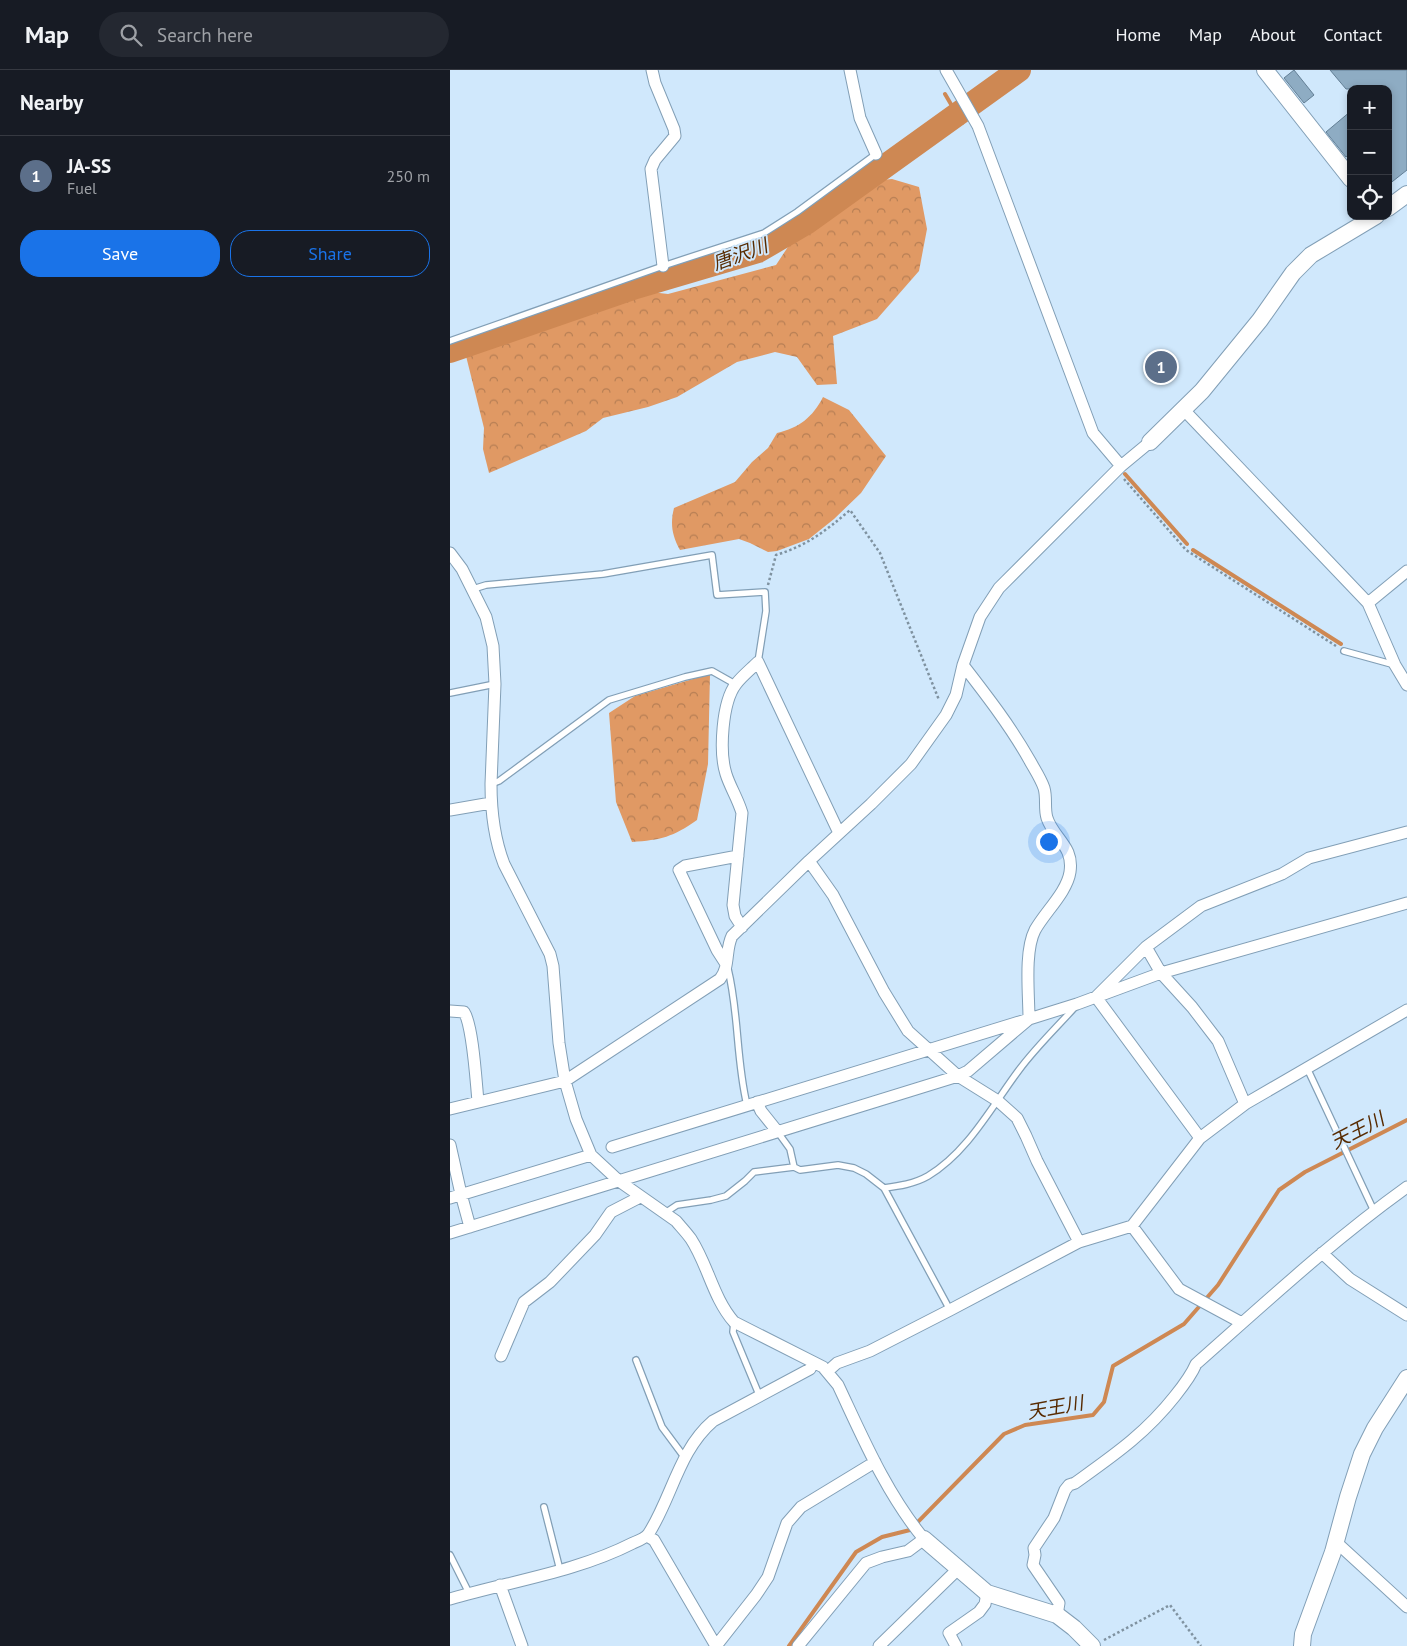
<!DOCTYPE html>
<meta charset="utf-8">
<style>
:root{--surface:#171b24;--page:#242831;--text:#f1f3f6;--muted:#9ea1a6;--line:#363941;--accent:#1a73e8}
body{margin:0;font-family:"PT Sans","Noto Sans JP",sans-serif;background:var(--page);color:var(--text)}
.controls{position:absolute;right:15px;top:15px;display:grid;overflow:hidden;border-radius:10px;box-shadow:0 2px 8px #0003}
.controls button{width:45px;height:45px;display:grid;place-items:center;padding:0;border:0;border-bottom:1px solid var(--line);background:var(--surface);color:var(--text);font:25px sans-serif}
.you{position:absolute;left:598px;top:771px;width:18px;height:18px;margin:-12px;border:4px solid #fff;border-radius:50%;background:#1a73e8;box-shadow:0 0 0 8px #1a73e833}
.badge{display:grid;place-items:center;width:32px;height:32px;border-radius:50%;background:var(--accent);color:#fff;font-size:16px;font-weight:700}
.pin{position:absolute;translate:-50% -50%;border:2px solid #fff;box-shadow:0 1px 5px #0006}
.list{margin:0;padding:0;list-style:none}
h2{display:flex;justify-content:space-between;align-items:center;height:65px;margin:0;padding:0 20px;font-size:21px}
h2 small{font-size:16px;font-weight:400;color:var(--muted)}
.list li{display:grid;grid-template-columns:32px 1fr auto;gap:15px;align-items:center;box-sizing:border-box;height:80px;padding:0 20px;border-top:1px solid var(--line)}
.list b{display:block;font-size:19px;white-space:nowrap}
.list p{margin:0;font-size:16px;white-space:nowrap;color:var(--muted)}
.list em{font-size:16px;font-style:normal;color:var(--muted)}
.actions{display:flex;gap:10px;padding:15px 20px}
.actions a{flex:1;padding:11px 0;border:1px solid var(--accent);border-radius:20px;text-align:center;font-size:18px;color:var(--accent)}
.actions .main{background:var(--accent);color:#fff}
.icon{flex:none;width:28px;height:28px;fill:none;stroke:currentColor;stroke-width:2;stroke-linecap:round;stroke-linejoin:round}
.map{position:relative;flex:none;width:957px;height:1576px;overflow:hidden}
header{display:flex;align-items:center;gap:30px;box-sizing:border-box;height:70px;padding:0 25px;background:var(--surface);border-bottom:1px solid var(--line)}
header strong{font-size:24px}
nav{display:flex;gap:28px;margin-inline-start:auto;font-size:18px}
.search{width:350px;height:45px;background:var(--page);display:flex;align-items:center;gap:12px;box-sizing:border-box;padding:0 18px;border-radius:28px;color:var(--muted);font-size:19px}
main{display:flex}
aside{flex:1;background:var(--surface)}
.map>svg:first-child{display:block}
</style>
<header>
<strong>Map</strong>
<div class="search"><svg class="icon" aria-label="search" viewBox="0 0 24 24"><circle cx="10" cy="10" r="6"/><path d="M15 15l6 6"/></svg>Search here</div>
<nav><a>Home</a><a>Map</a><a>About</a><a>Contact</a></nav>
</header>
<main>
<aside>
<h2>Nearby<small></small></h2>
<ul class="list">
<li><span class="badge" style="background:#5c6f8a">1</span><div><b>JA-SS</b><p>Fuel</p></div><em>250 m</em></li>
</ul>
<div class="actions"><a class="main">Save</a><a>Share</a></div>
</aside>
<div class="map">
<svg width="957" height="1576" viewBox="0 0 957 1576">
<defs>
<pattern id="forest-crowns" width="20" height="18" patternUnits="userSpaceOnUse" patternTransform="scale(1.25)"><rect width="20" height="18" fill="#e09964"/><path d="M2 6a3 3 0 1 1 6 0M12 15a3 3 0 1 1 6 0" fill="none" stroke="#b67e54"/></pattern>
</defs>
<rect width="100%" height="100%" fill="#d0e8fc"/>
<path fill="url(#forest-crowns)" d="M442 109 469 117 477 159 469 201 427 249 383 266 387 314 367 315 347 287 325 282 287 292 227 327 198 337 153 348 136 361 39 403 33 379 34 358 15 282 94 249 175 219 218 224 326 195 355 151 412 112Z
M373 327 399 340 436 386 411 423 384 449 359 469 327 481 318 482 300 473 289 469 230 480C222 465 220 454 224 438L285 412 302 392 318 378 327 363C349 358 363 347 373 327Z
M260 604 258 694 247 750C223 767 211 770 182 772L166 732 159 643 185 626Z"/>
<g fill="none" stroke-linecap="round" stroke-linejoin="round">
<path stroke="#ce8853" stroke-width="4" d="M495 24 512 53
M675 404 737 474
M743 480 891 574
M339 1576 406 1482 432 1467 460 1460 554 1364 575 1355 643 1345 654 1332 663 1296 734 1254 768 1215 829 1120 855 1102 957 1050"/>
<path stroke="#ce8853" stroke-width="24" d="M0 281 186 217 308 181 356 153 569 0"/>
</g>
<path fill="#8eacc3" stroke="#637f95" d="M844 0 864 25 854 33 834 8Z
M880 0H957V100L938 115V19H896Z
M901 41V83L896 87 876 62Z"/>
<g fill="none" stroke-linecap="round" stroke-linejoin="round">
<defs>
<path id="lane" d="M0 271 213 196 314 163 347 142 426 84
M23 519 36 515 153 504 262 485 267 525 315 522 316 541 308 592
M894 581 945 595
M0 623 45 614
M41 714 49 711 159 630 235 607 262 601 285 614
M278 899C289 943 286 990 297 1035
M857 998 924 1141
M327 1061 340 1079 344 1097
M434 1118 500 1240
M215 1143 227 1135 261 1130 276 1126 295 1111 304 1102 344 1097 350 1100 388 1095 404 1098 416 1104 434 1118C449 1116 464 1114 478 1106 518 1082 542 1036 569 1000 586 977 607 957 625 937
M284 1252 283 1262 310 1327
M186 1290 212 1357 235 1388
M94 1437 110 1500
M0 1485 19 1523"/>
<path id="street" d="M202 0 205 13 224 59 225 66 205 90 201 99 213 196
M400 0 410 48 426 84
M496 0 528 56 643 363 671 396
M734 340 918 533 945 595 957 615
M0 483 12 499 36 547 43 576 45 614 41 714C41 741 44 768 54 794L100 884 103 896 109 973 115 1011 126 1049 141 1085 169 1111 226 1151C231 1157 236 1162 241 1169 258 1195 263 1228 284 1252L373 1297 388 1315C413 1368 436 1423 474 1469L458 1481 432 1487 416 1493 348 1576
M918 533 957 501
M0 740 41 733
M359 791 383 825 434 922 458 961 508 1006 548 1031 567 1048 576 1066 587 1091 629 1172
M292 857 285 846 283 835 292 743C288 729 280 717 276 704 269 682 272 632 286 614 292 606 301 599 308 592L389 763
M696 877 711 903 742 937 768 971 795 1034
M276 894 267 880 229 800 235 796 288 786
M0 941 14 942C23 956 26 1012 28 1031
M307 1032 311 1041 327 1061
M0 1039 115 1011 270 909C280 897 275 880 282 866L359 791 421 734 461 694 496 645 506 625 513 595 530 547 549 518 671 396 700 372
M750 1068 646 927 696 877 751 836 832 804 859 788 957 762
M0 1075 11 1124 20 1157
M162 1077 579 949C579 925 574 881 585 860 595 842 617 822 620 802 624 776 604 769 597 748 594 738 597 728 594 718 591 709 585 700 580 691 561 657 537 626 513 595
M0 1128 141 1085
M682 1156 729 1219 792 1253
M0 1163 508 1006 518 1001 579 949 627 934 711 903 957 833
M872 1183 900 1209 957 1245
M51 1286 74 1232 100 1212 145 1165 161 1142 190 1127
M378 1301 387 1293 420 1281 500 1240 629 1172 682 1156 750 1068 795 1034 957 940
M197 1466 204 1470 266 1576
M886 1472 957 1537
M50 1515 72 1576
M0 1529C61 1511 126 1502 183 1473 188 1471 196 1468 199 1463 222 1427 229 1380 263 1351L360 1299 363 1292
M607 1545 609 1533 583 1495 585 1485 584 1478 604 1448 615 1420 619 1415 625 1413C664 1385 695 1364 725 1326 733 1316 741 1306 746 1294 815 1233 883 1170 957 1117
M266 1576 306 1525 318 1507 337 1453 351 1437 425 1392
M429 1576 508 1499
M506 1576 499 1563 529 1542 535 1534 537 1523"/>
<path id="secondary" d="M815 0 901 109
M938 138 957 124
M700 372 752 321 810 250 843 203 861 185 926 146
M474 1469 537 1523 607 1545 624 1558 642 1576
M852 1576 853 1564 883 1482 898 1427 912 1384 925 1358 957 1308"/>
</defs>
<use href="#lane" stroke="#829fb6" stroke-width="8"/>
<use href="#street" stroke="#829fb6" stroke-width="13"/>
<use href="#secondary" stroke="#829fb6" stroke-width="18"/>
<path stroke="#7f92a0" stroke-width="2.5" stroke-dasharray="2.5 2.5" stroke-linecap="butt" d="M674 409 736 480 886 576
M318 515 326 485C356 476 376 461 400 440L430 483 489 630
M654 1570 720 1535 751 1576"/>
<use href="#lane" stroke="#fff" stroke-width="5.5"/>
<use href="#street" stroke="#fff" stroke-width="11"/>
<use href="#secondary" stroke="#fff" stroke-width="16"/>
</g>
<g text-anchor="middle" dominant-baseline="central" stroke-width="4" stroke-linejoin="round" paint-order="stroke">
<g font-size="19" font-style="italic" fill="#572a00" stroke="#d0e8fc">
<text transform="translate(290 184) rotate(-20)">唐沢川</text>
<text transform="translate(907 1060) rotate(-27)">天王川</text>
<text transform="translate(605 1337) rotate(-10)">天王川</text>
</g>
</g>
</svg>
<div class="controls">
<button>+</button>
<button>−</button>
<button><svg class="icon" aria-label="locate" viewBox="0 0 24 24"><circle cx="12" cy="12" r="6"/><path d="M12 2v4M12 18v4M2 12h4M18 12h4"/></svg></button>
</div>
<div class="you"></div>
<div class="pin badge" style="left:711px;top:297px;background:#5c6f8a">1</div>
</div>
</main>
